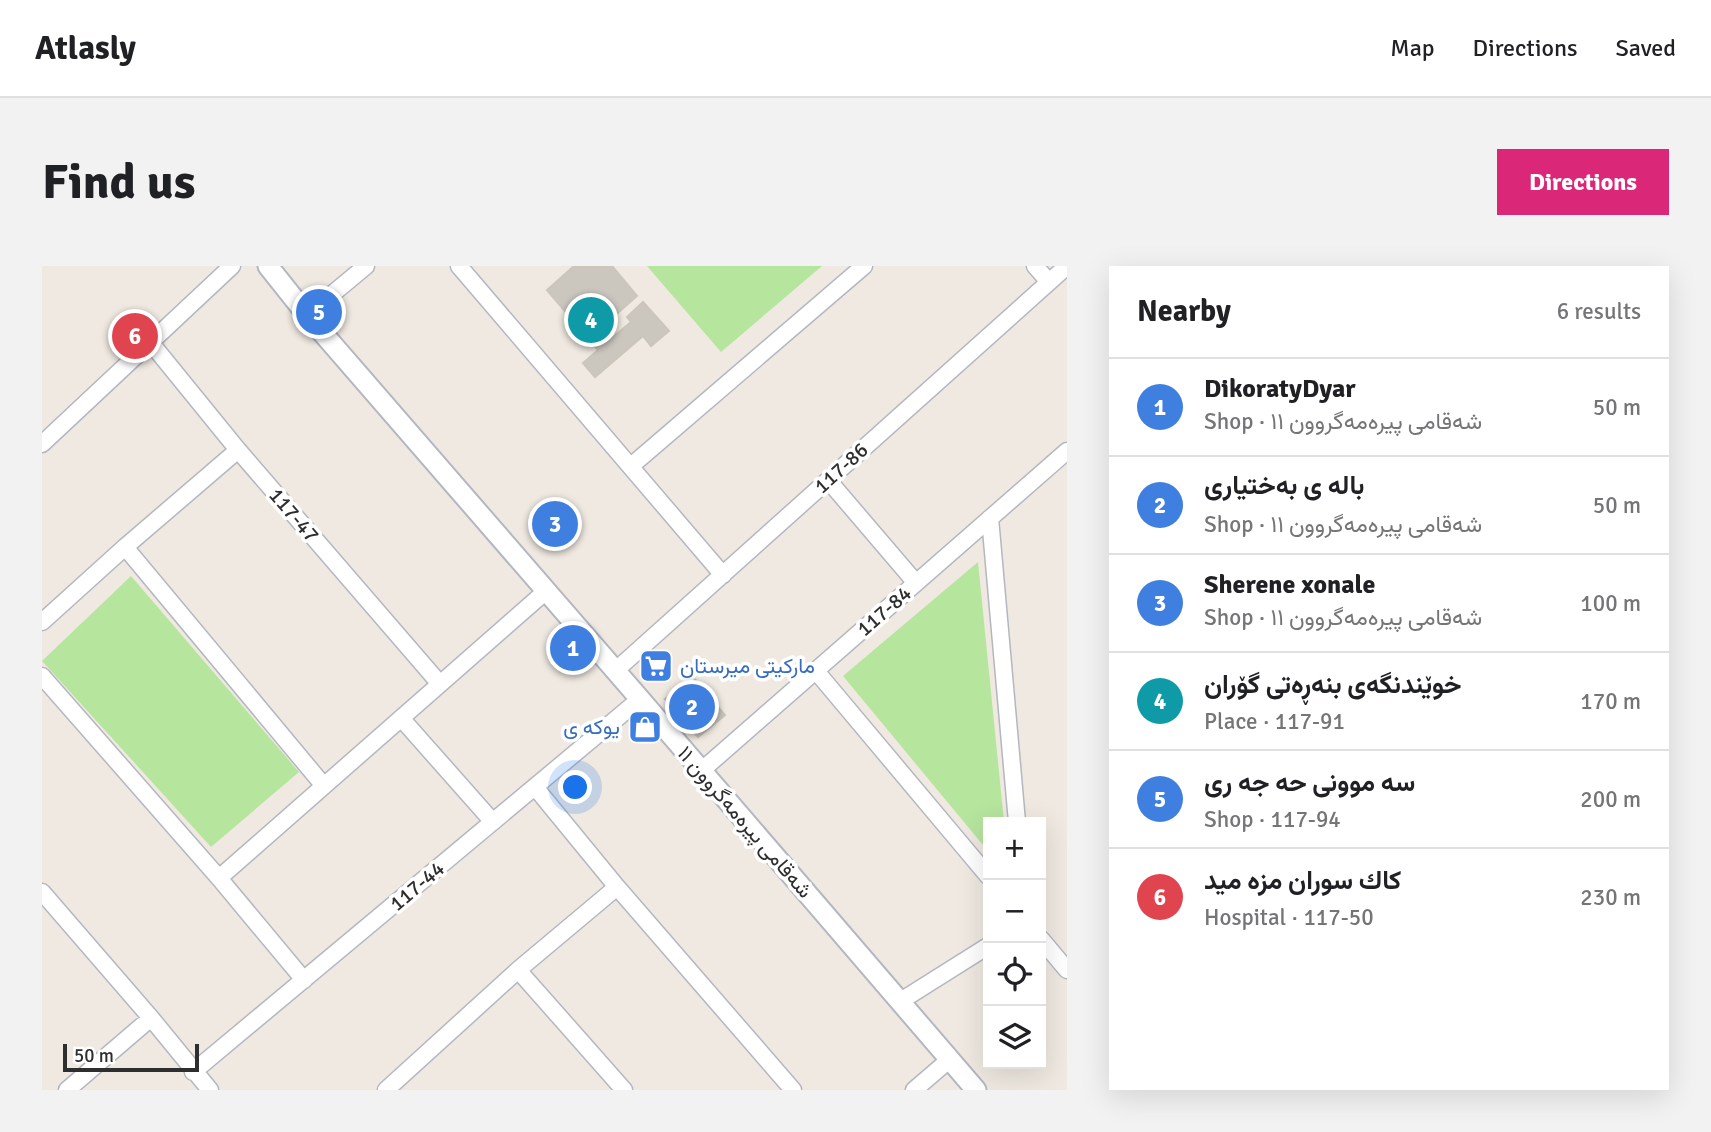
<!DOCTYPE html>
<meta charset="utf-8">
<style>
:root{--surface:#fff;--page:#f2f2f2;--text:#202124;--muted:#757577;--line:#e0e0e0;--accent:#db2777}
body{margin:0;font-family:Signika,Vazirmatn,sans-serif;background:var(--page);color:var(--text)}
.controls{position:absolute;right:21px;bottom:21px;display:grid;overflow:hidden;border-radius:0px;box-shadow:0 7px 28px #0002}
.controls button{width:63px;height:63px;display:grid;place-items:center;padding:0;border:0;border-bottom:2px solid var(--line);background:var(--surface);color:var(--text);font:35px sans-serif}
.scale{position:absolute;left:21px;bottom:18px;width:136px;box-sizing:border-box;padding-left:7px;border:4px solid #2e2e2e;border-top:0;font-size:19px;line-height:24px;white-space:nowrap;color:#2e2e2e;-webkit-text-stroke:5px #fff;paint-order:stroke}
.you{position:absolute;left:534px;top:522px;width:24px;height:24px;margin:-18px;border:5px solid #fff;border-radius:50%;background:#1a73e8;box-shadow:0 0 0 10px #1a73e833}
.badge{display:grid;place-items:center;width:46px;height:46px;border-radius:50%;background:var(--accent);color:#fff;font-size:23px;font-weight:700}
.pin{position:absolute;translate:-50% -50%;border:4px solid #fff;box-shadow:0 2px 7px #0006}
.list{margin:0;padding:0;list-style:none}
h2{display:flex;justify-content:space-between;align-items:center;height:91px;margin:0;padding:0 28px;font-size:30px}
h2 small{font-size:23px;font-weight:400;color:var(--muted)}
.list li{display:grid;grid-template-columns:46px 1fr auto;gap:21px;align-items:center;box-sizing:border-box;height:98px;padding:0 28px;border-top:2px solid var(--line)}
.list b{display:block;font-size:26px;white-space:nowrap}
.list p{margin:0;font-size:23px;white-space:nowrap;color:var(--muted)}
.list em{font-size:23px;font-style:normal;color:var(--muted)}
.icon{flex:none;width:38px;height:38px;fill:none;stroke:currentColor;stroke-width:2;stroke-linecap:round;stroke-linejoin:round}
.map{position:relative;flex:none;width:1025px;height:824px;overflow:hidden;border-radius:0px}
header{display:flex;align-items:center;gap:42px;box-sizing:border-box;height:98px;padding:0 35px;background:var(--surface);border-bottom:2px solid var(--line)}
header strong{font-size:33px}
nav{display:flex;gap:38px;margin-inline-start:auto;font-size:24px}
.intro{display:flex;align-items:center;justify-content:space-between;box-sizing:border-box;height:168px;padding:0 42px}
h1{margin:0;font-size:49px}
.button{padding:18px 32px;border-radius:0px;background:var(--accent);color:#fff;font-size:24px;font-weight:700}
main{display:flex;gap:42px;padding:0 42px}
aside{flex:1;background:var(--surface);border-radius:0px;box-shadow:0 7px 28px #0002}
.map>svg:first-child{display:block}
</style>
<header>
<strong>Atlasly</strong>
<nav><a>Map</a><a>Directions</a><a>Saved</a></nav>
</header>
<div class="intro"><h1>Find us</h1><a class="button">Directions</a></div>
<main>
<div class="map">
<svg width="1025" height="824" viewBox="0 0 1025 824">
<rect width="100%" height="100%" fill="#efe9e1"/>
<path fill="#b6e59e" d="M605 0H780L679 86Z
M936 296 962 556H946V585L801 410Z
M89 310 257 506 169 581 0 395Z"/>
<path fill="#cbc7bf" stroke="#cbc5ba" stroke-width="2" d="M532 0H570L595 30 554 66 564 77 589 56 585 51 601 36 627 65 609 80 601 70 553 111 541 97 556 84 505 24Z
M652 412 683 449 656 471 623 433Z"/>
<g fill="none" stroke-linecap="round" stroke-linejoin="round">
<defs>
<path id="minor" d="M417 0 681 309
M993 0 1007 16
M265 49 324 0
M109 77 196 184 398 418
M0 178 190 0
M589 200 822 0
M786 214 874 317
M948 252 975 556
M83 281 282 520
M0 356 83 281 196 184
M573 405 1025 0
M774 405 946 610
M0 410 177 612 262 714
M359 452 451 556
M659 505 1025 185
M493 521 575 621 751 824
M177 612 504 325
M0 626 109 752 168 824
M999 673 1025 704
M476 704 582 824
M857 736 946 680
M151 806 598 433
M25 824 109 752
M344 824 476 704 575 621
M872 824 907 794"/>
<path id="tertiary" d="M226 0 265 49 598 433 934 824"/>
</defs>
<use href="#minor" stroke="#b4b7c1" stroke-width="19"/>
<use href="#tertiary" stroke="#b4b7c1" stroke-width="23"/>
<use href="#minor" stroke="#fff" stroke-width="16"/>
<use href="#tertiary" stroke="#fff" stroke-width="19"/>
</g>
<defs>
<symbol id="supermarket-square" viewBox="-11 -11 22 22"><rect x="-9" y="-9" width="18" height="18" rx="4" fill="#3f7fe0" stroke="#fff"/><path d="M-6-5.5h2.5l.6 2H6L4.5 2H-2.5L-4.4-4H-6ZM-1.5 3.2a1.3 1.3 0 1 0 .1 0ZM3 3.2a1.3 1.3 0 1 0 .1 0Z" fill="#fff"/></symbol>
<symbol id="shop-square" viewBox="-11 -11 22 22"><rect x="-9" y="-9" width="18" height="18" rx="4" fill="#3f7fe0" stroke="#fff"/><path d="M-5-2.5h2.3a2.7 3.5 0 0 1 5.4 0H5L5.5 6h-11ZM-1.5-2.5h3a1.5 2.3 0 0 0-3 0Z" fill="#fff"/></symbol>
</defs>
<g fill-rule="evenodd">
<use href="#supermarket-square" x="595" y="381" width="38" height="38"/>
<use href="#shop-square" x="584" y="442" width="38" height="38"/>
</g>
<g text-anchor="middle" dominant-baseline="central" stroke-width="7" stroke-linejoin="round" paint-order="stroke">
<g font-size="21" fill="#2e2e2e" stroke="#fff">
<text transform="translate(799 202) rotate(-42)">117-86</text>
<text transform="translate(252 249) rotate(49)">117-47</text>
<text transform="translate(842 345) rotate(-41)">117-84</text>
<text transform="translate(703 556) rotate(49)">شەقامی پیرەمەگروون ١١</text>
<text transform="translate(375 620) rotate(-40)">117-44</text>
</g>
<g font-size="21" fill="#366cbe" stroke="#fff" text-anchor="start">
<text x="638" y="400">مارکیتی میرستان</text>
<text x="578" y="461" text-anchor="end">یوکه ی</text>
</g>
</g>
</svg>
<div class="controls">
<button>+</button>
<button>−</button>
<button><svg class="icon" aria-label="locate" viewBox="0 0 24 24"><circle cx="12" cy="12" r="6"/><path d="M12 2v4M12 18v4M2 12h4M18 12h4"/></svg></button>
<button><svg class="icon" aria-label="layers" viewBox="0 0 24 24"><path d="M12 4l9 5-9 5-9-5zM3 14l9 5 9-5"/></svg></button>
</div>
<div class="scale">50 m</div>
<div class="you"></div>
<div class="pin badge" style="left:531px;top:382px;background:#3f7fe0">1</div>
<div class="pin badge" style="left:650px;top:441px;background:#3f7fe0">2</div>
<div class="pin badge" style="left:513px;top:258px;background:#3f7fe0">3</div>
<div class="pin badge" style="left:549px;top:54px;background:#0f9aa8">4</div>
<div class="pin badge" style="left:277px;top:46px;background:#3f7fe0">5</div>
<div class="pin badge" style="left:93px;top:70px;background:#e0444e">6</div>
</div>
<aside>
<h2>Nearby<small>6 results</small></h2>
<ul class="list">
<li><span class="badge" style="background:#3f7fe0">1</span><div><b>DikoratyDyar</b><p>Shop · شەقامی پیرەمەگروون ١١</p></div><em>50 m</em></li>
<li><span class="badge" style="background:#3f7fe0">2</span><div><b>بالە ی بەختیاری</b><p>Shop · شەقامی پیرەمەگروون ١١</p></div><em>50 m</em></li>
<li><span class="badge" style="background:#3f7fe0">3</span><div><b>Sherene xonale</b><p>Shop · شەقامی پیرەمەگروون ١١</p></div><em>100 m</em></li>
<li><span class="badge" style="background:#0f9aa8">4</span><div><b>خوێندنگەی بنەڕەتی گۆران</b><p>Place · 117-91</p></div><em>170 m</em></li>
<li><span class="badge" style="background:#3f7fe0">5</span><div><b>سه موونی حه جه ری</b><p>Shop · 117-94</p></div><em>200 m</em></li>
<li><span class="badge" style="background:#e0444e">6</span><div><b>كاك سوران مزه ميد</b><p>Hospital · 117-50</p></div><em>230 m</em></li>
</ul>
</aside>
</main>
